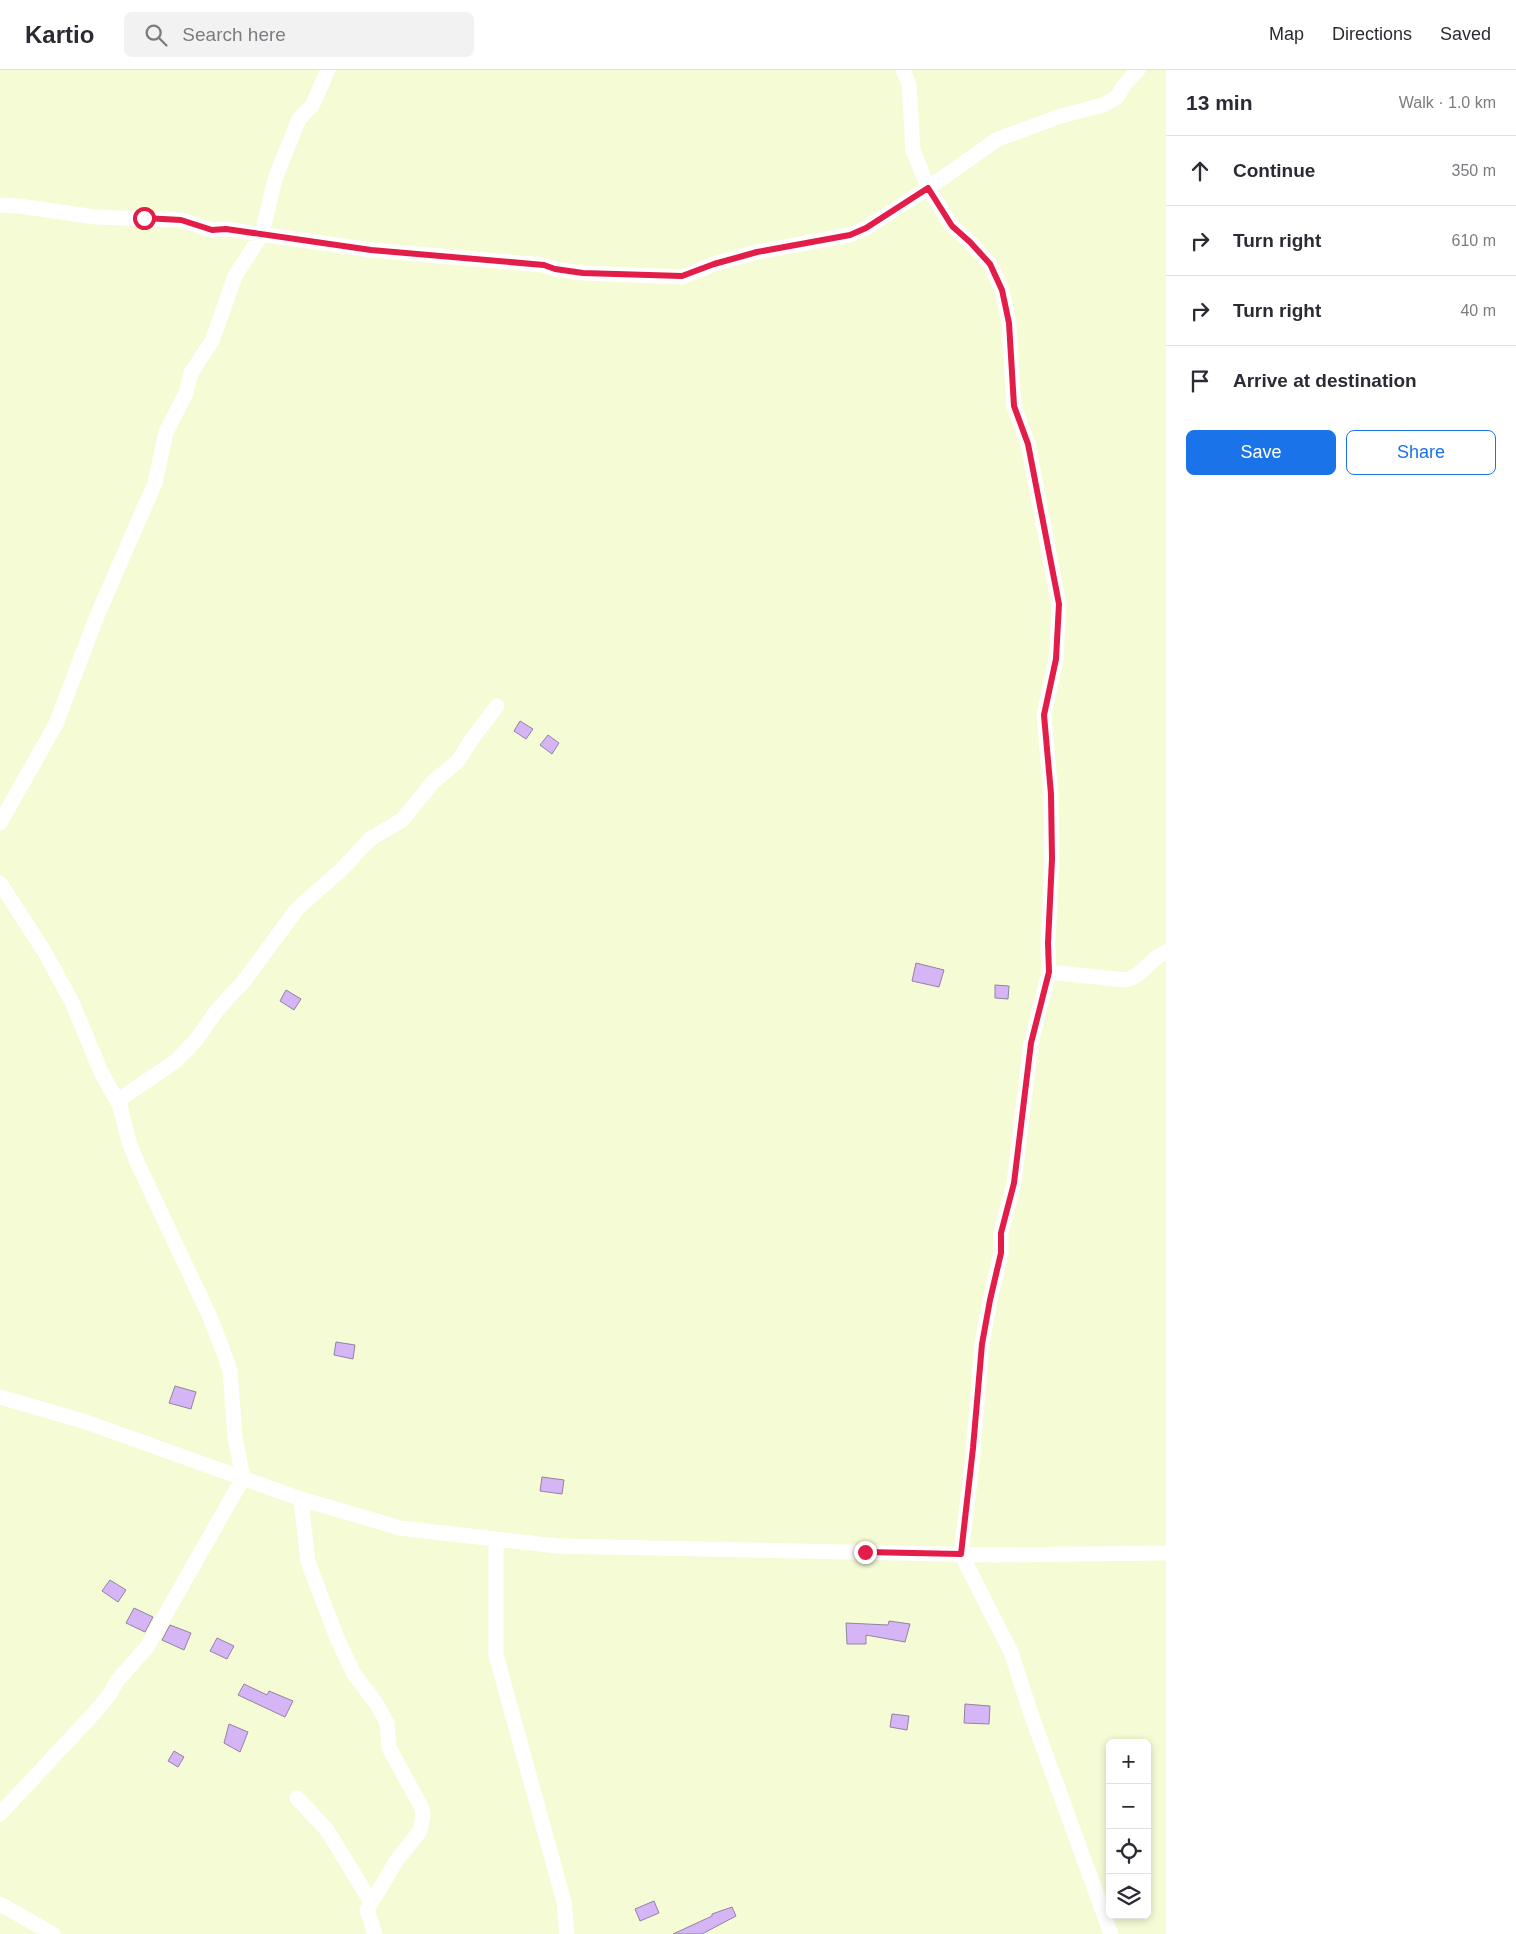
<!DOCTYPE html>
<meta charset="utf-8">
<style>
:root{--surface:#fff;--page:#f2f2f3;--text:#2b2b33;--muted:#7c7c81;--line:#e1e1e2;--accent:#1a73e8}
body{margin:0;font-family:Arial,sans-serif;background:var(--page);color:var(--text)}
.controls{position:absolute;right:15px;bottom:15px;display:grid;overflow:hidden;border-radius:8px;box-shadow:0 2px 8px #0003}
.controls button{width:45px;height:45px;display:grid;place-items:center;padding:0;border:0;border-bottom:1px solid var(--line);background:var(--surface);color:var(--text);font:25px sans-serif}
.stop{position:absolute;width:15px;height:15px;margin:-11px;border:4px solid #e11d48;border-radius:50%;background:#fff}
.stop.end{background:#e11d48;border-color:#fff;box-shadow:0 1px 5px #0008}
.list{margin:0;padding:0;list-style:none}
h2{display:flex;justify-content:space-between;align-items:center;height:65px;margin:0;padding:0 20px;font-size:21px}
h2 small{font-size:16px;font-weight:400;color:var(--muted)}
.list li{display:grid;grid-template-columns:32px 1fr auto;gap:15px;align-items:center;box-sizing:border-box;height:70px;padding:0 20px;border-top:1px solid var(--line)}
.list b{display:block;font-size:19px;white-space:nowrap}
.list em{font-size:16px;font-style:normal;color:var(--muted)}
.actions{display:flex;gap:10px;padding:15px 20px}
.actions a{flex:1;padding:11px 0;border:1px solid var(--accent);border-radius:8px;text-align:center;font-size:18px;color:var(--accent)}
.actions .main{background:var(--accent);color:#fff}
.icon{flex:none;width:28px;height:28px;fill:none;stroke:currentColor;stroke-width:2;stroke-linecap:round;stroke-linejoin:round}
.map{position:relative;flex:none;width:1166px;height:1864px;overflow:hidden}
header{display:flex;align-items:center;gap:30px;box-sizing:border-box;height:70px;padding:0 25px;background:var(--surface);border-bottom:1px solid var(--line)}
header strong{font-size:24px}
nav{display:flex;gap:28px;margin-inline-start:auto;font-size:18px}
.search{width:350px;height:45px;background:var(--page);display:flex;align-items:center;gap:12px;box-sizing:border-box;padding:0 18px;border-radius:8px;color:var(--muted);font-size:19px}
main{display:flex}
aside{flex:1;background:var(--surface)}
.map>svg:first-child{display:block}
</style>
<header>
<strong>Kartio</strong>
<div class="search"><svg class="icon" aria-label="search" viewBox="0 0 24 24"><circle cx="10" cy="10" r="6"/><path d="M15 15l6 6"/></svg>Search here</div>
<nav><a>Map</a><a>Directions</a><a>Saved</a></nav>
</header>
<main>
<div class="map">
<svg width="1166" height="1864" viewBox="0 0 1166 1864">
<rect width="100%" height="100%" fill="#f5fbd5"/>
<path fill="#d6b5f7" stroke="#9283a2" d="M520 651 533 659 526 669 514 661Z
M548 665 559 673 552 684 540 675Z
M916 893 944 900 939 917 912 911Z
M995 915 1009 916 1008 929 995 928Z
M286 920 301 929 294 940 280 931Z
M336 1272 355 1275 353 1289 334 1285Z
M175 1316 196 1322 191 1339 169 1333Z
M542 1407 564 1410 562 1424 540 1421Z
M110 1510 126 1520 118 1532 102 1521Z
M134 1538 153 1547 145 1562 126 1553Z
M889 1551 910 1554 905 1572 866 1565V1574H847L846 1553 888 1555Z
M170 1555 191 1563 184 1580 162 1570Z
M217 1568 234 1576 227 1589 210 1581Z
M244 1614 267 1625 269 1621 293 1631 285 1647 238 1625Z
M965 1634 990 1636 989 1654 964 1653Z
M892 1644 909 1646 907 1660 890 1657Z
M229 1654 248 1662 240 1682 224 1673Z
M174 1681 184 1687 178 1697 168 1691Z
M654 1831 659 1843 640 1851 635 1839Z
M732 1837 736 1846 702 1864H673L712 1846V1844Z"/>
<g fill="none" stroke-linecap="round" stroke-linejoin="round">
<path stroke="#fff" stroke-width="15" d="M903 0 909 14 913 80 928 118 952 156 970 172 990 194 1002 220 1009 253 1014 336 1028 374 1059 535 1056 589 1044 645 1051 724 1052 789 1048 873 1049 902 1031 973 1014 1113 1001 1163V1183L990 1230 982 1274 972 1395 961 1484 1011 1582 1031 1644 1111 1864
M0 135 19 136 95 147 181 150 212 160 226 159 371 180 543 195 555 199 583 203 682 207 714 194 757 182 850 165 866 158 928 118 998 69 1061 46 1103 35 1117 27 1125 14 1138 0
M0 753 56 654 97 546 155 413 166 362 186 323 191 303 212 271 235 206 262 164 275 109 299 49 312 36 328 0
M0 813 44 881 72 932 101 1002 120 1036 129 1072 137 1092 210 1247 223 1281 230 1301 235 1367 243 1408 147 1577 117 1611 110 1624 97 1640 0 1744
M1049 902 1125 910C1143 907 1149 888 1166 882
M117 1031 176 991 196 970 218 939 244 911 297 839 342 799 370 769 402 750 433 712 458 691 472 669 497 636
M0 1327 86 1352 301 1429 400 1458 557 1476 992 1485 1166 1483
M301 1429 308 1492 337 1568 354 1604 376 1633 387 1653 389 1678 422 1738 423 1745 420 1761 397 1790 367 1840 375 1864
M496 1469V1585L564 1832 567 1864
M297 1728 327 1760 371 1832
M0 1834 53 1864"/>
</g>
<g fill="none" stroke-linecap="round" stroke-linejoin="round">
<path stroke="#e11d48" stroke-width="6" d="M144 148 181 150 212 160 226 159 371 180 544 195 555 199 583 203 682 206 714 194 757 182 850 165 866 158 928 118 952 156 970 172 990 194 1002 220 1009 253 1014 336 1028 374 1059 534 1056 589 1044 645 1051 724 1052 789 1048 873 1049 902 1031 973 1014 1113 1001 1163V1183L990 1230 982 1274 973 1378 961 1484 865 1482"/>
</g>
</svg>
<div class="controls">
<button>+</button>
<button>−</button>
<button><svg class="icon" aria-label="locate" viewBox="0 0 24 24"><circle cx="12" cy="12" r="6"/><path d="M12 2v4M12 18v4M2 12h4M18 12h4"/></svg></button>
<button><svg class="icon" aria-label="layers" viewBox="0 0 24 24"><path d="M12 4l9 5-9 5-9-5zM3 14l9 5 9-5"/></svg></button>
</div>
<div class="stop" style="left:144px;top:148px"></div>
<div class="stop end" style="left:865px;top:1482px"></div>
</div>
<aside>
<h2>13 min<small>Walk · 1.0 km</small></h2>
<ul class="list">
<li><svg class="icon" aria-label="ahead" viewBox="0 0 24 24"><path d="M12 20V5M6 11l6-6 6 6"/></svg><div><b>Continue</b></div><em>350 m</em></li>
<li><svg class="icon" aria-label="right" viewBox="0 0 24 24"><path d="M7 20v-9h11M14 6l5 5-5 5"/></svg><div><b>Turn right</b></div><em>610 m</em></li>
<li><svg class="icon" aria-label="right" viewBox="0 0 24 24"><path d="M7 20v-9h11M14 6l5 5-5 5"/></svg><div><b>Turn right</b></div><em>40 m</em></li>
<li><svg class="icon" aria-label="arrive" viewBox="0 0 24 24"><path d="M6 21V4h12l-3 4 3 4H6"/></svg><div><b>Arrive at destination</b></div></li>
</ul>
<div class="actions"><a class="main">Save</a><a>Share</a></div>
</aside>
</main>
